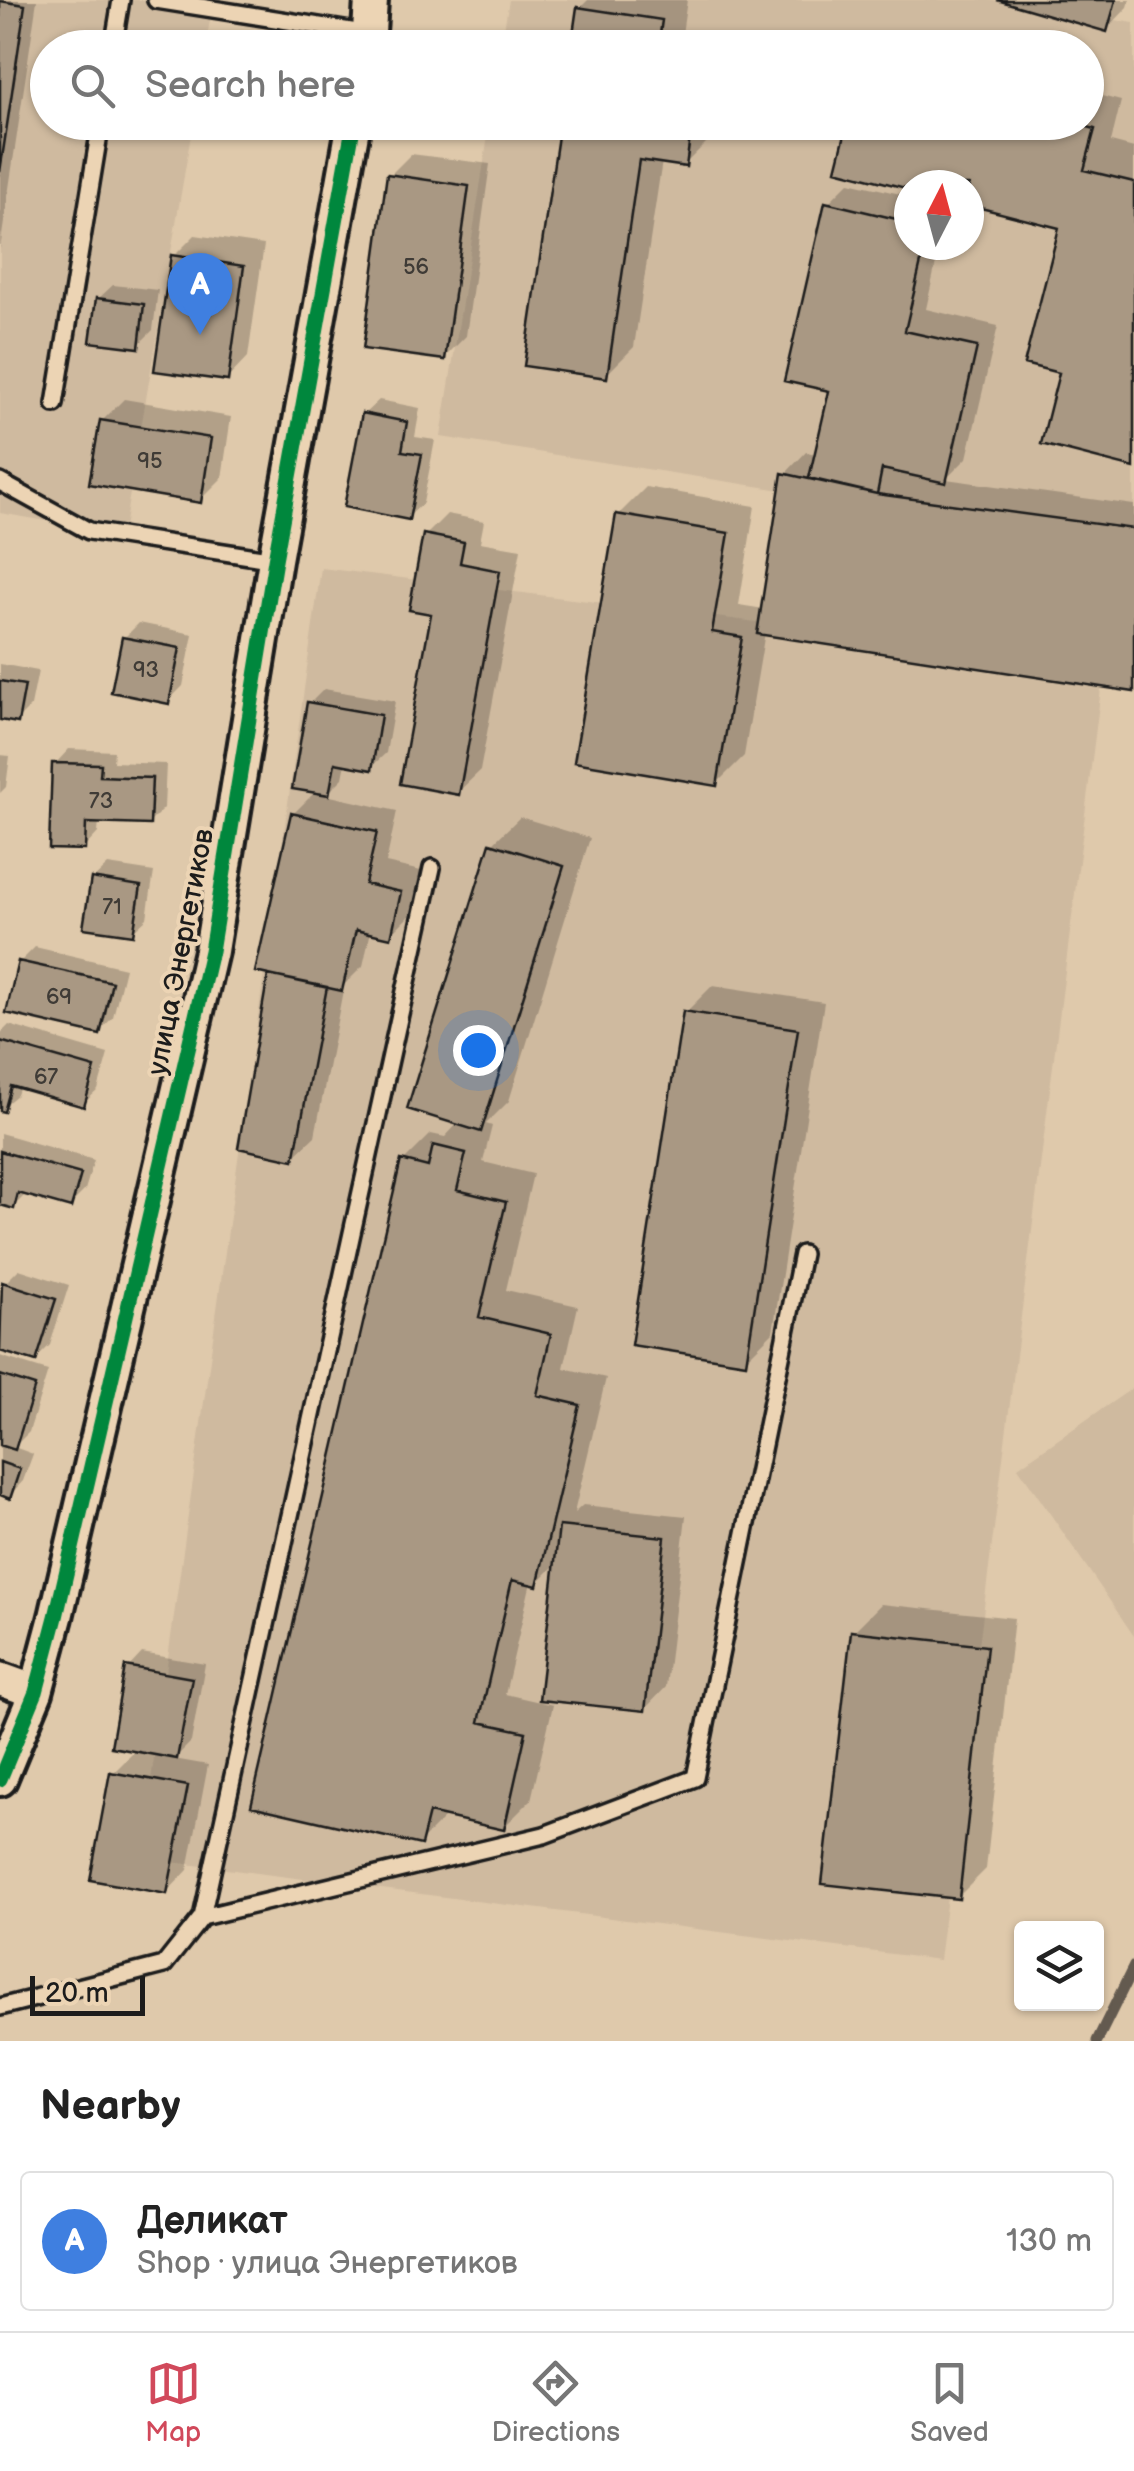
<!DOCTYPE html>
<meta charset="utf-8">
<style>
:root{--surface:#fff;--page:#f2f2f2;--text:#222;--muted:#767676;--line:#e0e0e0;--accent:#d1495b}
body{margin:0;font-family:"Balsamiq Sans",sans-serif;background:var(--page);color:var(--text)}
.controls{position:absolute;right:30px;bottom:30px;display:grid;overflow:hidden;border-radius:10px;box-shadow:0 2px 8px #0004}
.controls button{width:90px;height:90px;display:grid;place-items:center;padding:0;border:0;border-bottom:2px solid var(--line);background:var(--surface);color:var(--text);font:50px sans-serif}
.compass{position:absolute;left:894px;top:170px;width:90px;height:90px;border-radius:50%;background:var(--surface);box-shadow:0 2px 8px #0004;rotate:6deg}
.scale{position:absolute;left:30px;bottom:25px;width:115px;box-sizing:border-box;padding-left:10px;border:5px solid #1c1c1c;border-top:0;font-size:28px;line-height:35px;white-space:nowrap;color:#1c1c1c;-webkit-text-stroke:8px #ecd4b4;paint-order:stroke}
.you{position:absolute;left:478px;top:1050px;width:35px;height:35px;margin:-25px;border:8px solid #fff;border-radius:50%;background:#1a73e8;box-shadow:0 0 0 15px #1a73e833}
.badge{display:grid;place-items:center;width:65px;height:65px;border-radius:50%;background:var(--accent);color:#fff;font-size:32px;font-weight:700}
.pin{position:absolute;translate:-50% -82px;filter:drop-shadow(0 2px 5px #0008)}
.pin::after{content:'';position:absolute;top:52px;width:35px;height:30px;background:inherit;clip-path:polygon(0 0,100% 0,50% 100%)}
.list{margin:0;padding:0;list-style:none}
h2{display:flex;justify-content:space-between;align-items:center;height:130px;margin:0;padding:0 40px;font-size:42px}
h2 small{font-size:32px;font-weight:400;color:var(--muted)}
.list li{display:grid;grid-template-columns:65px 1fr auto;gap:30px;align-items:center;box-sizing:border-box;height:140px;margin:0 20px 20px;padding:0 20px;border:2px solid var(--line);border-radius:10px}
.list b{display:block;font-size:38px;white-space:nowrap}
.list p{margin:0;font-size:32px;white-space:nowrap;color:var(--muted)}
.list em{font-size:32px;font-style:normal;color:var(--muted)}
.icon{flex:none;width:55px;height:55px;fill:none;stroke:currentColor;stroke-width:2;stroke-linecap:round;stroke-linejoin:round}
.map{position:relative;flex:none;width:1134px;height:2041px;overflow:hidden}
.search{position:absolute;background:var(--surface);box-shadow:0 2px 8px #0004;left:30px;right:30px;top:30px;height:110px;display:flex;align-items:center;gap:25px;box-sizing:border-box;padding:0 35px;border-radius:55px;color:var(--muted);font-size:38px}
.sheet{height:290px;background:var(--surface)}
nav{display:flex;justify-content:space-around;align-items:center;box-sizing:border-box;height:140px;border-top:2px solid var(--line);background:var(--surface);font-size:28px;color:var(--muted)}
nav a{display:grid;justify-items:center;gap:5px}
nav .on{color:var(--accent)}
.map>svg:first-child{display:block}
</style>
<div class="map">
<svg width="1134" height="2041" viewBox="0 0 1134 2041">
<rect width="100%" height="100%" fill="#dfc9ab"/>
<filter id="ink" filterUnits="userSpaceOnUse"><feTurbulence type="fractalNoise" baseFrequency=".01" numOctaves="2"/><feDisplacementMap in="SourceGraphic" scale="20" xChannelSelector="R" yChannelSelector="G"/><feConvolveMatrix kernelMatrix="1 2 1 2 8 2 1 2 1" color-interpolation-filters="sRGB"/></filter>
<g filter="url(#ink)">
<path fill="#cfba9f" fill-rule="evenodd" d="M0 0H214L205 47 48 48V122L193 123 123 534 0 513Z
M509 0H989L1134 23V545L441 437 490 123 1086 122V48L501 47ZM909 185H969V245H909Z
M321 568 1104 665 939 1960 140 1858Z
M1134 1387V1636L1018 1467Z"/>
<path fill="#0003" d="M0 0H37L0 249Z
M588 0H687L680 48H574L580 8Z
M1006 0H1130L1128 7 1107 29Z
M892 43 911 48H887Z
M1086 92 1121 101 1111 142 1134 148V465L1062 371V226L969 202V185L909 187 851 122H1086Z
M563 122H715L713 136 685 164 662 161 634 347 606 375Z
M411 154 490 164 466 336 444 358 389 176Z
M849 182 909 196V245H940L926 309 998 326 967 458 946 479 1134 505V690L765 632 744 756 716 784 618 515 646 487 755 506 739 605 764 609 785 474 806 452 817 454 832 389 827 204Z
M195 235 264 245 248 357 227 379 173 257Z
M113 285 158 290 153 330 138 345 98 299Z
M124 399 231 417 222 478 200 500 102 421Z
M379 400 420 408 415 437 435 440 423 503 408 517 364 414Z
M447 514 484 521 480 542 521 549 480 771 458 792 425 536Z
M139 623 193 634 183 686 168 701 124 638Z
M0 664 38 671 31 706 17 720 0 717Z
M324 689 395 701 386 753 371 767 346 763 343 778 326 795 397 811 386 863 421 871 412 913 390 935 371 931 363 966 344 985 315 1136 293 1157 241 1147 271 973 293 814 316 791 310 703Z
M69 749 114 751 113 762 166 764 164 808 149 823 99 821 98 833 84 848 55 764Z
M0 755 10 756 6 787 0 793Z
M520 817 590 838 509 1101 486 1124 492 1126 483 1162 533 1174 506 1290 578 1306 564 1368 606 1378 574 1513 583 1505 686 1516 666 1687 645 1709 557 1563 537 1583 531 1582 505 1694 553 1705 531 1800 503 1828 447 1815 420 1842 403 1162 431 1134 445 1137 459 1122 492 844Z
M108 865 154 872 147 918 132 932 93 879Z
M35 947 125 968 113 1017 99 1032 20 962Z
M713 985 824 1002 773 1332 745 1360 685 1013Z
M9 1025 108 1054 98 1090 83 1104 20 1086 17 1095 0 1109V1034Z
M0 1133 94 1160 85 1190 70 1205 27 1193 13 1207 0 1203Z
M19 1269 69 1285 50 1345 35 1360 0 1348V1298L5 1283Z
M0 1356 48 1371 29 1432 14 1447 33 1454 23 1481 9 1496 0 1493Z
M881 1604 1014 1618 986 1869 958 1897 853 1632Z
M142 1653 205 1664 191 1742 174 1759 208 1765 188 1870 167 1892 113 1773 137 1749 128 1668Z"/>
<g fill="none" stroke-linecap="round" stroke-linejoin="round">
<path stroke="#635a50" stroke-width="11" d="M1097 2041 1134 1966"/>
</g>
<path fill="#a99883" stroke="#1c1c1c" stroke-width="2.5" d="M997 0H1116L1107 32Z
M0 1 25 5 0 172Z
M577 7 662 20 658 48H571Z
M560 122H692L686 167 639 160 607 378 524 366Z
M848 122H1070L1095 129 1084 170 1134 182V468L1041 444 1059 373 1024 364 1059 228 969 205V185H909V189L836 170Z
M387 174 469 186 445 360 363 349Z
M825 202 909 222V245H925L905 331 977 347 946 483 882 469 877 494 809 478 829 391 784 381Z
M171 255 244 266 228 381 154 371Z
M96 298 144 304 139 348 90 342Z
M362 413 407 422 402 451 422 454 409 520 344 507Z
M100 420 211 438 201 503 89 484Z
M782 473 877 494 1134 529V692L757 634Z
M616 514 729 533 712 632 742 637 717 786 574 762Z
M423 534 464 542 460 563 500 571 459 795 400 784 431 614 409 610Z
M122 637 180 648 169 704 111 692Z
M0 681 25 685 18 723 0 720Z
M307 702 381 715 372 770 335 763 329 795 292 789Z
M52 763 101 764 100 776 152 778 150 825 86 823 85 850 49 849Z
M291 813 377 832 365 884 401 892 391 938 356 930 342 991 255 972Z
M490 843 564 866 481 1132 407 1109Z
M91 878 141 886 133 935 83 928Z
M18 961 112 982 100 1035 6 1013Z
M268 975 327 987 294 1160 238 1148Z
M683 1011 798 1029 746 1363 631 1345Z
M0 1041 95 1068 84 1107 11 1086 4 1112 0 1111Z
M433 1145 466 1153 457 1190 506 1202 479 1317 551 1334 537 1395 580 1405 537 1586 512 1580 479 1722 526 1732 504 1830 429 1813 421 1845 251 1806 401 1160 428 1167Z
M0 1151 81 1174 71 1208 18 1193 14 1209 0 1205Z
M2 1282 56 1299 36 1362 0 1351Z
M0 1375 35 1386 15 1450 0 1445Z
M0 1462 20 1469 10 1499 0 1495Z
M559 1526 665 1537 645 1711 539 1700Z
M851 1631 987 1646 959 1899 822 1884Z
M125 1666 192 1678 177 1759 111 1747Z
M110 1772 188 1786 167 1894 90 1880Z"/>
<g fill="none" stroke-linecap="round" stroke-linejoin="round">
<defs>
<path id="service" d="M156 0 370 34
M113 48 121 0
M55 404 101 122
M0 482 89 531 275 560
M202 1917 544 1835 695 1778 802 1254
M0 2007 164 1965 202 1917 432 868"/>
<path id="minor" d="M368 48 371 0
M0 1679 36 1692
M0 1779 36 1692 56 1617 211 951 275 560 354 122"/>
</defs>
<use href="#service" stroke="#1c1c1c" stroke-width="22"/>
<use href="#minor" stroke="#1c1c1c" stroke-width="40"/>
<use href="#service" stroke="#ecd4b4" stroke-width="15"/>
<use href="#minor" stroke="#ecd4b4" stroke-width="32"/>
<defs>
<path id="cycleway" d="M0 1779 36 1692 56 1617 211 951 275 560 354 122"/>
</defs>
<use href="#cycleway" stroke="#ecd4b4" stroke-width="21"/>
<use href="#cycleway" stroke="#00873e" stroke-width="15"/>
</g>
</g>
<g text-anchor="middle" dominant-baseline="central" stroke-width="8" stroke-linejoin="round" paint-order="stroke">
<g font-size="22" fill="#3f3b36">
<text x="416" y="267">56</text>
<text x="150" y="461">95</text>
<text x="146" y="670">93</text>
<text x="101" y="801">73</text>
<text x="112" y="907">71</text>
<text x="59" y="997">69</text>
<text x="46" y="1077">67</text>
</g>
<g font-size="28" fill="#1c1c1c" stroke="#ecd4b4">
<text transform="translate(181 952) rotate(-79)">улица Энергетиков</text>
</g>
</g>
</svg>
<div class="controls">
<button><svg class="icon" aria-label="layers" viewBox="0 0 24 24"><path d="M12 4l9 5-9 5-9-5zM3 14l9 5 9-5"/></svg></button>
</div>
<svg class="compass" viewBox="-18 -18 36 36"><path d="M0-13l5 13h-10z" fill="#e53935"/><path d="M0 13l5-13h-10z" fill="#767676"/></svg>
<div class="scale">20 m</div>
<div class="you"></div>
<div class="pin badge" style="left:200px;top:335px;background:#3f7fe0">A</div>
<div class="search"><svg class="icon" aria-label="search" viewBox="0 0 24 24"><circle cx="10" cy="10" r="6"/><path d="M15 15l6 6"/></svg>Search here</div>
</div>
<section class="sheet">
<h2>Nearby<small></small></h2>
<ul class="list">
<li><span class="badge" style="background:#3f7fe0">A</span><div><b>Деликат</b><p>Shop · улица Энергетиков</p></div><em>130 m</em></li>
</ul>
</section>
<nav>
<a class="on"><svg class="icon" aria-label="map" viewBox="0 0 24 24"><path d="M3 6l6-2 6 2 6-2v14l-6 2-6-2-6 2zM9 4v14M15 6v14"/></svg>Map</a>
<a><svg class="icon" aria-label="directions" viewBox="0 0 24 24"><path d="M12 3l9 9-9 9-9-9zM9 14v-3h6M13 9l2 2-2 2"/></svg>Directions</a>
<a><svg class="icon" aria-label="saved" viewBox="0 0 24 24"><path d="M7 4h10v16l-5-4-5 4z"/></svg>Saved</a>
</nav>
